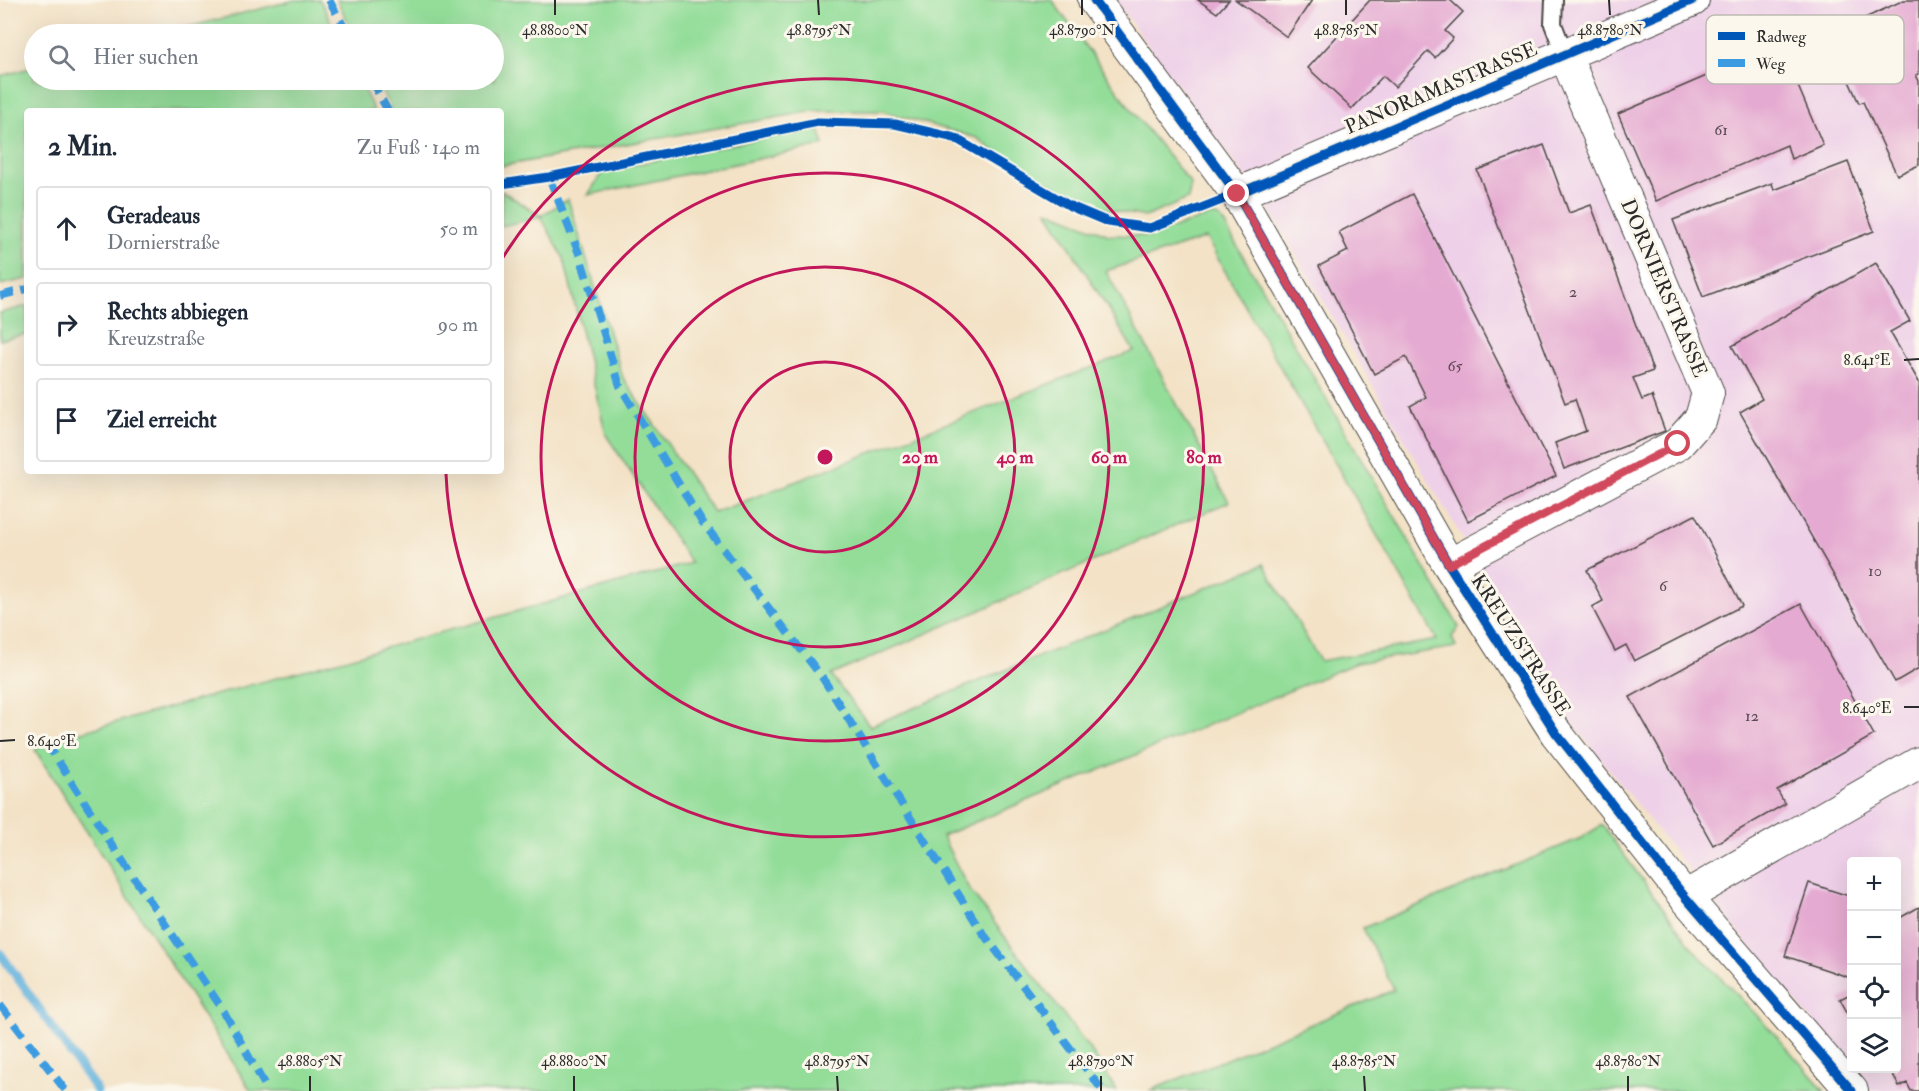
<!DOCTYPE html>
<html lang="de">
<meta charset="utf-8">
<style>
:root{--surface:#fff;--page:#f2f2f3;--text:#1f2937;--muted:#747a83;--line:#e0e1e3}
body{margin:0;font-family:"IM FELL Double Pica",serif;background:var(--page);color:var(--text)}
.controls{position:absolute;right:18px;bottom:18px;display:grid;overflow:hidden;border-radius:6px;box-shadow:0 6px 24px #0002}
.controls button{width:54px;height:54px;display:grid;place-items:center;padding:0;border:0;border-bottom:2px solid var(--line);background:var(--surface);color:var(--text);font:30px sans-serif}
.stop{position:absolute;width:18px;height:18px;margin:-14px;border:4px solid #d1495b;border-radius:50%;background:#fff}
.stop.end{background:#d1495b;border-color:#fff;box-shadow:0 2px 6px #0008}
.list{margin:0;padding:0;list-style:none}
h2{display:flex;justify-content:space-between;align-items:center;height:78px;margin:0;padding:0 24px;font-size:26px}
h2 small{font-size:20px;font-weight:400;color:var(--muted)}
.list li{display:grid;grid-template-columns:39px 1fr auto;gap:18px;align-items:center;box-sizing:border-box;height:84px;margin:0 12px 12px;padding:0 12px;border:2px solid var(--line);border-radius:6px}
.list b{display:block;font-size:22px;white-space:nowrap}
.list p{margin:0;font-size:20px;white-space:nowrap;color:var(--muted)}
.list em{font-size:20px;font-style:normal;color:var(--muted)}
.icon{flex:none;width:33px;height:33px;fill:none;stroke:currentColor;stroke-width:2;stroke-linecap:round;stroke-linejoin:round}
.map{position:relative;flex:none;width:1919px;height:1091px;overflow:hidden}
.search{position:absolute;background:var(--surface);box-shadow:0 6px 24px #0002;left:24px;top:24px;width:480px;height:66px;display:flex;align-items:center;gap:15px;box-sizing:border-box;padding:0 21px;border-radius:33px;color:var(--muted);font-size:22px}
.panel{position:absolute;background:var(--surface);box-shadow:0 6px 24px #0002;left:24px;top:108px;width:480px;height:366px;border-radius:6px}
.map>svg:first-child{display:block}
</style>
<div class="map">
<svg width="1919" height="1091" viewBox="0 0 1919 1091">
<rect width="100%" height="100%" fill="#fbf7ec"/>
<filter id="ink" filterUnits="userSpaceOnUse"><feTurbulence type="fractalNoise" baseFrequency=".0167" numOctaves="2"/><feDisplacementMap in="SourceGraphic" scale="12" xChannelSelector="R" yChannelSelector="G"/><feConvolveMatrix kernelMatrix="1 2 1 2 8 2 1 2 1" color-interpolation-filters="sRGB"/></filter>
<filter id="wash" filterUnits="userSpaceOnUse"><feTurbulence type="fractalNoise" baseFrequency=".008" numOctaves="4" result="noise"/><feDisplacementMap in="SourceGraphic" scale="24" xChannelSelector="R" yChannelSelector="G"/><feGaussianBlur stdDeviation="1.35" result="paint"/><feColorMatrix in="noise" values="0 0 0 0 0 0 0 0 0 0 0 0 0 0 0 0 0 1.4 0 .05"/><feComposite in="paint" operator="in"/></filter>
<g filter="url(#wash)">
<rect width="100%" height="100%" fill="#f3e2c6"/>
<path fill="#eed0e8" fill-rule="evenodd" d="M1115 0H1919V1091H1870L1738 932 1566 715 1272 214ZM1852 862H1896V1068H1852Z"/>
<path fill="#93dd99" stroke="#5f8462" stroke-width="1.5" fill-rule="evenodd" d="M295 0H320L337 34H161Z
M337 0H1052L1133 112 1191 184 1188 199 1145 217 1089 205 1003 158 977 138 882 111H814L501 166V111H392L376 80H494V34H354Z
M34 67V80H359L374 111H27V279L0 285V76Z
M818 127 824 145 588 195 603 171Z
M502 191 541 216 568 199 623 378 714 513 1134 351 1047 210 1109 235 1149 236 1213 215 1221 218 1459 627 1452 637 1456 647 1356 663 942 836 969 889 1091 1051 1117 1091H251L35 750 52 740 691 563 606 435 564 259 541 217 501 226ZM1206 238 1437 640 1320 661 1264 564 870 726 831 675 1229 502 1106 271Z
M27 306V334L0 340V313Z
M1602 825 1694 950 1772 1031 1825 1091H1149L1394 990 1363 928 1581 838Z"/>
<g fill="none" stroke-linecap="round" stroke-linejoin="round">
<path stroke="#63b3dd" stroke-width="9" d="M0 953 97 1091"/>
</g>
<g id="blocks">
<path fill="#e5aad1" d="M1198 0H1229L1217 13Z
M1236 0H1312L1287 37Z
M1370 0H1450L1463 12 1445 31 1453 38 1435 58 1428 51 1395 87 1383 76 1352 109 1308 68Z
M1904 0H1919V74L1916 75 1919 81V165L1897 175 1863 102 1859 103 1828 35Z
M1767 50 1784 53 1823 145 1791 159 1787 145 1656 201 1618 114Z
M1544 145 1569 213 1591 205 1653 371 1633 378 1642 400 1652 396 1665 431 1564 469 1555 443 1586 431 1575 399 1565 403 1477 170Z
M1848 162 1874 231 1703 297 1673 220 1772 183 1774 190Z
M1412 194 1556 476 1468 521 1410 406 1426 397 1406 357 1374 374 1319 266 1348 251 1339 232Z
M1876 263 1910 321 1890 332 1919 382V668L1895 682 1740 412 1762 399 1732 346Z
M1695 515 1742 606 1634 661 1626 645 1615 651 1592 607 1603 601 1587 570Z
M1801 604 1874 735 1777 790 1785 804 1713 845 1630 697Z
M1809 883 1852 897V968L1848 977 1785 956Z
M1919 907V1091H1911L1907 1083 1899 1087 1890 1068H1896V920Z
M1852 993V1021L1840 999Z"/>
</g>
</g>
<g filter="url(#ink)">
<use href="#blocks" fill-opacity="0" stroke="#494642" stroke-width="1.5"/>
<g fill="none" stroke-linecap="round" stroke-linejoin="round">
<defs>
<path id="lane" d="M1554 0 1553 24 1565 55"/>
<path id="street" d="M1094 0 1237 194 1449 565 1556 733 1685 897 1852 1091
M1237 194 1693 0
M1449 565 1678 444 1701 418 1708 393 1565 55
M1685 897 1919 763"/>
</defs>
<use href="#lane" stroke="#494642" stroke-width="20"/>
<use href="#street" stroke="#494642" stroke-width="34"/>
<use href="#lane" stroke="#fff" stroke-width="16"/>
<use href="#street" stroke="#fff" stroke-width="32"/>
<path stroke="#3d9ce1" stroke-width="8" stroke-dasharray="15 8" stroke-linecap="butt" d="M329 0 348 34
M371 80 388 111
M549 177 580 256 620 386 700 519 822 677 982 932 1103 1091
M0 296 27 289
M46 742 112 845 223 1010 268 1091
M0 1005 66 1091"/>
<defs>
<path id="cycleway" d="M1094 0 1237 194 1449 565 1556 733 1685 897 1852 1091
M501 184 549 177 818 122 895 124 955 138 1070 206 1108 222 1150 228 1237 194 1693 0"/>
</defs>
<use href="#cycleway" stroke="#fbf7ec" stroke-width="13"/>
<use href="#cycleway" stroke="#0057b8" stroke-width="9"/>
</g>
</g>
<g fill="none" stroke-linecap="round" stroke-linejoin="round" filter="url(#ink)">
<path stroke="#d1495b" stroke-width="8" d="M1237 194 1449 565 1678 444"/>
</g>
<path fill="none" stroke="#2b2b2b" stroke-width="2" d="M555 0V15M818 0 819 15M1082 0V15M1346 0V15M1609 0 1610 15M1904 360 1919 359M1904 707H1919M0 741 15 740M310 1076V1091M574 1076V1091M837 1076 838 1091M1101 1076V1091M1364 1076 1365 1091M1628 1076V1091"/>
<g fill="none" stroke="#c2185b" stroke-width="3">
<circle cx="825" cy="457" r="95"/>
<circle cx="825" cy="457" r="190"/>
<circle cx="825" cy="457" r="284"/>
<path d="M502 259A379 379 0 1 1 446 474"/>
</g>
<g text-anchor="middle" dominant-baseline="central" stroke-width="6" stroke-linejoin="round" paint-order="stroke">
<g font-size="16" fill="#5a4b54">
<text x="1721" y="130">61</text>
<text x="1573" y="292">2</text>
<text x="1455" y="366">65</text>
<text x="1875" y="571">10</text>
<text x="1663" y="586">6</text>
<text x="1752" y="716">12</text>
</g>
<g font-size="20" fill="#2b2b2b" stroke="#fbf7ec">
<text transform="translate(1441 88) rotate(-23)">PANORAMASTRASSE</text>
<text transform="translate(1664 288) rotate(67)">DORNIERSTRASSE</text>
<text transform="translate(1521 645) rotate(57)">KREUZSTRASSE</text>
</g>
</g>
<rect x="1706" y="15" width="198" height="69" rx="9" fill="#fbf7ec" stroke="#bdbab2" stroke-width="1.5"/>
<rect x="1718" y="32" width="27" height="8" fill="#0057b8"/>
<rect x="1718" y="59" width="27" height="8" fill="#3d9ce1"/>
<g font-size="16" fill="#2b2b2b">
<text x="1756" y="42">Radweg</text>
<text x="1756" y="69">Weg</text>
</g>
<g font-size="15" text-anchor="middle" fill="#2b2b2b" stroke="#fbf7ec" stroke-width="6" stroke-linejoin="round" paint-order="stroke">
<text x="555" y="35">48.8800°N</text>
<text x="819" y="35">48.8795°N</text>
<text x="1082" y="35">48.8790°N</text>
<text x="1346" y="35">48.8785°N</text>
<text x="1610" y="35">48.8780°N</text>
<text x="1867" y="365">8.641°E</text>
<text x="1867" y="713">8.640°E</text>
<text x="52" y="746">8.640°E</text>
<text x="310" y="1066">48.8805°N</text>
<text x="574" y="1066">48.8800°N</text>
<text x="837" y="1066">48.8795°N</text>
<text x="1101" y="1066">48.8790°N</text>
<text x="1364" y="1066">48.8785°N</text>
<text x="1628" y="1066">48.8780°N</text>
</g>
<circle cx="825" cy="457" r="9" fill="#c2185b" stroke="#fbf7ec" stroke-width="3"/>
<g font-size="18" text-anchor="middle" font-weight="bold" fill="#c2185b" stroke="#fbf7ec" stroke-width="6" stroke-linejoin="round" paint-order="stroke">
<text x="920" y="463">20 m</text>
<text x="1015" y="463">40 m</text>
<text x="1109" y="463">60 m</text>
<text x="1204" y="463">80 m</text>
</g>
</svg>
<div class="controls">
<button>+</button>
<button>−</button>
<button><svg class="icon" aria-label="locate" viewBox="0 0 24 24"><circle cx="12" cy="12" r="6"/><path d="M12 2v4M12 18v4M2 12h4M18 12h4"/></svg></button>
<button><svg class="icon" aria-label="layers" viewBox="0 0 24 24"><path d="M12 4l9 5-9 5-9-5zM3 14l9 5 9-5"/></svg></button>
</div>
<div class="stop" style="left:1678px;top:444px"></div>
<div class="stop end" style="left:1237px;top:194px"></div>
<div class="search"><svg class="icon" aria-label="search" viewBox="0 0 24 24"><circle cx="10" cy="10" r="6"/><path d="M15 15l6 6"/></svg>Hier suchen</div>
<section class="panel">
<h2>2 Min.<small>Zu Fuß · 140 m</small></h2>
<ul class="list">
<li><svg class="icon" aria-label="ahead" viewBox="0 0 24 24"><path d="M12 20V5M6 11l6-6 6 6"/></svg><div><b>Geradeaus</b><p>Dornierstraße</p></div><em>50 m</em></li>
<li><svg class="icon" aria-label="right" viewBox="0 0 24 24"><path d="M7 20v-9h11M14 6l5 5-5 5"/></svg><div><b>Rechts abbiegen</b><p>Kreuzstraße</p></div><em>90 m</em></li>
<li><svg class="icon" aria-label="arrive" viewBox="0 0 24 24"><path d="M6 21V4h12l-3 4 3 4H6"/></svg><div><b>Ziel erreicht</b></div></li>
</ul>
</section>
</div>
